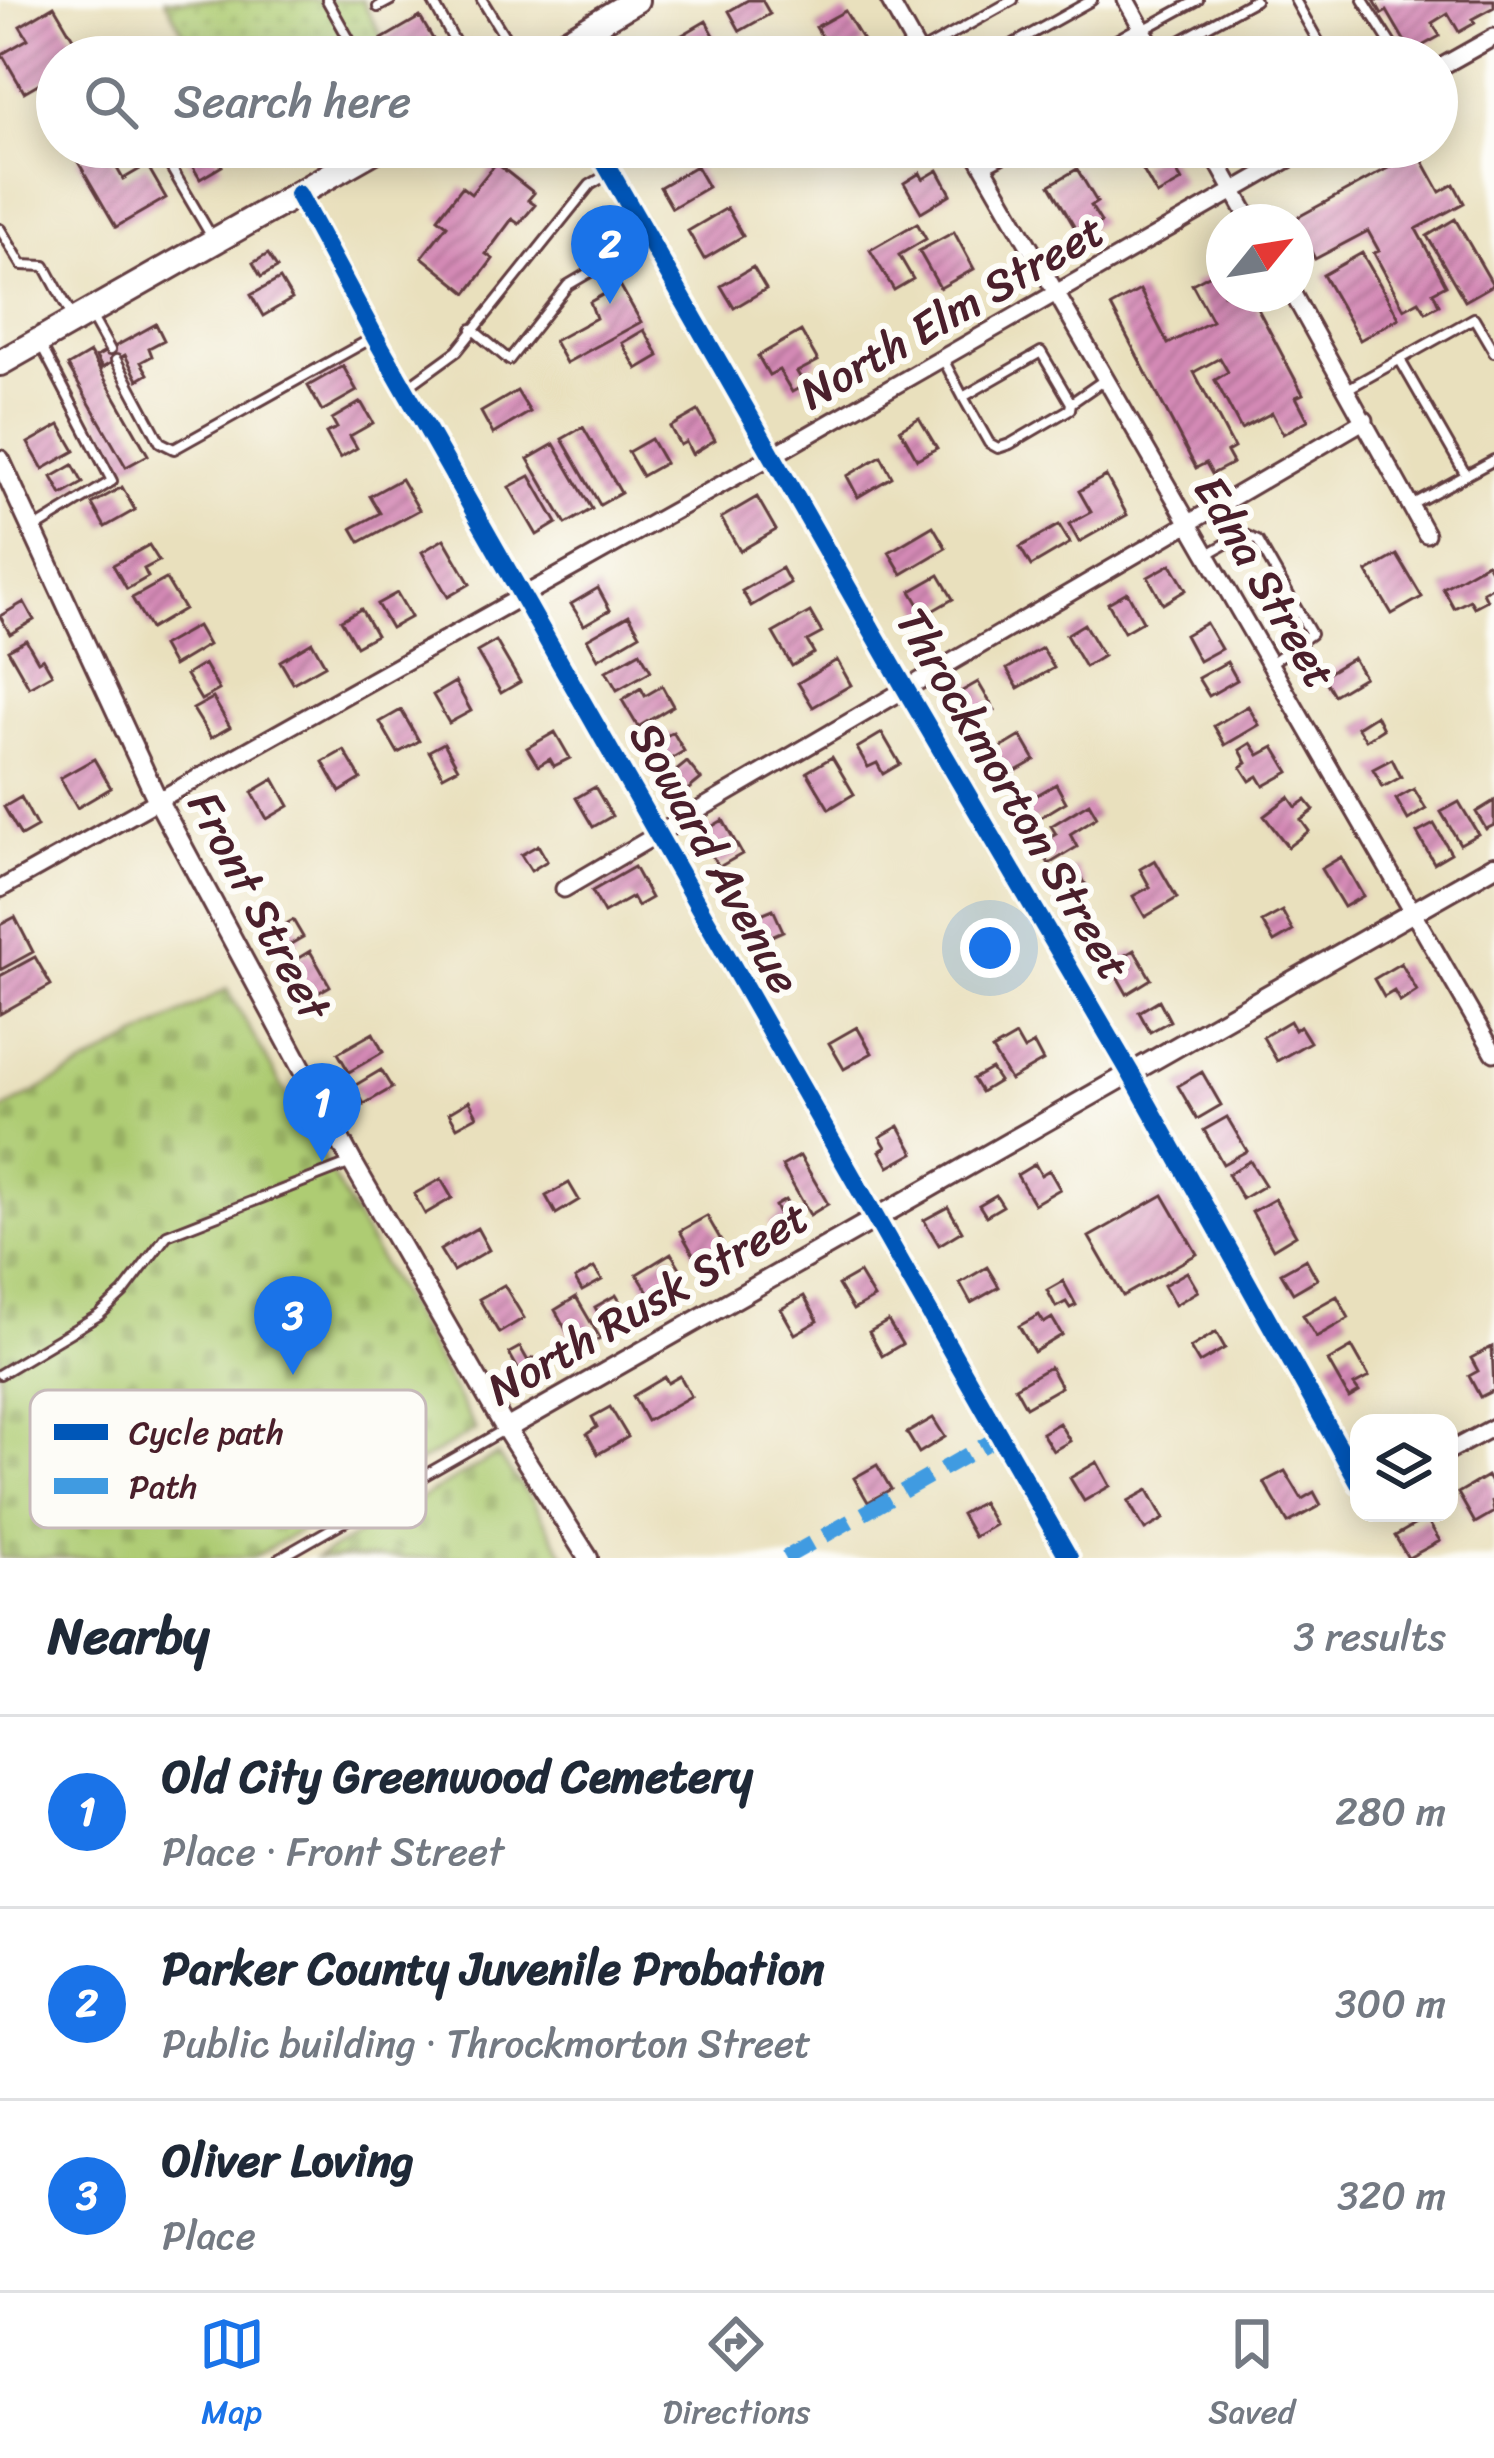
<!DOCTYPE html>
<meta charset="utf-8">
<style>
:root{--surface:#fff;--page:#f2f2f3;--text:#1f2937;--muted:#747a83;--line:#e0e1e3;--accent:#1a73e8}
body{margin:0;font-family:Sriracha,sans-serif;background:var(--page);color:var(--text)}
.controls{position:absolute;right:36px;bottom:36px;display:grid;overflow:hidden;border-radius:24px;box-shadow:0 6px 30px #0003}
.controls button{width:108px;height:108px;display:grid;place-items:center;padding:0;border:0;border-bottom:3px solid var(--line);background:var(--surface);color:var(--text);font:60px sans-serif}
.compass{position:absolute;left:1206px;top:204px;width:108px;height:108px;border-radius:50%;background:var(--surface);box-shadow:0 6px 30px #0003;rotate:60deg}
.you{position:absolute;left:990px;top:948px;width:42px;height:42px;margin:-30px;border:9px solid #fff;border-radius:50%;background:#1a73e8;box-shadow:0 0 0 18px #1a73e833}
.badge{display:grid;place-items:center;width:78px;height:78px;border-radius:50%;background:var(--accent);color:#fff;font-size:39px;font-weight:700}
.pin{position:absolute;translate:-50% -99px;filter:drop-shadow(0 3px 6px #0008)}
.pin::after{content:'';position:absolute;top:63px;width:42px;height:36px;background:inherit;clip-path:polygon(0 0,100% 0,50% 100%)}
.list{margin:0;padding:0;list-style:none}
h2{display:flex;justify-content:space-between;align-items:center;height:156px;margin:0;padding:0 48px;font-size:51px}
h2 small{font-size:39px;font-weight:400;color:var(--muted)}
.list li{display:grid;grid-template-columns:78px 1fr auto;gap:36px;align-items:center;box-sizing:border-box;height:192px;padding:0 48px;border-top:3px solid var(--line)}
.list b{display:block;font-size:45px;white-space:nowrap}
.list p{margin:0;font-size:39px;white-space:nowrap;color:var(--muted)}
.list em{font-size:39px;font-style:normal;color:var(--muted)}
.icon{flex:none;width:66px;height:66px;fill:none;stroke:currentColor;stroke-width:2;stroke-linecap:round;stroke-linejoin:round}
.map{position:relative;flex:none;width:1494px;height:1558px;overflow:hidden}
.search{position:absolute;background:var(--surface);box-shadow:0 6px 30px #0003;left:36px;right:36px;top:36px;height:132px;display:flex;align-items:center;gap:30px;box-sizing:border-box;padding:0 42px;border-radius:66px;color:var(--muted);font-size:45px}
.sheet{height:732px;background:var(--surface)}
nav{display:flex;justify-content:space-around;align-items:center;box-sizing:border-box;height:168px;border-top:3px solid var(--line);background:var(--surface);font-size:33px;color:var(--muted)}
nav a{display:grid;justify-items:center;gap:6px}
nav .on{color:var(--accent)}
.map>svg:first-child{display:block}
</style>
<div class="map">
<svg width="1494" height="1558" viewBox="0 0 1494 1558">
<defs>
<pattern id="cemetery-stones" width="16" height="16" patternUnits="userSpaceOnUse" patternTransform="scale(3)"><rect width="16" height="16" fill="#aecc73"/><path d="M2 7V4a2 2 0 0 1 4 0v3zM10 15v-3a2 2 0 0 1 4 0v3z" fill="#97af64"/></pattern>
<pattern id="park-dots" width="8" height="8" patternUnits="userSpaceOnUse" patternTransform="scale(3)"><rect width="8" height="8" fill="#aecc73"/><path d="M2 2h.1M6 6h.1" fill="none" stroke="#97af64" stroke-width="1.8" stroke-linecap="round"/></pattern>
<pattern id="building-hatch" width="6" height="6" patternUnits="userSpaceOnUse" patternTransform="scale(3)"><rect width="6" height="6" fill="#d48ab6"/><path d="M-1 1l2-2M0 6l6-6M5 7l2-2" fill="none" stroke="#ae7094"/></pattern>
</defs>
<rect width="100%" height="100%" fill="#fdfcf7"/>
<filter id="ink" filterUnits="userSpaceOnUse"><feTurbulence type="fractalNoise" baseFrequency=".00833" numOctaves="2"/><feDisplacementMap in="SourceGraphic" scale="24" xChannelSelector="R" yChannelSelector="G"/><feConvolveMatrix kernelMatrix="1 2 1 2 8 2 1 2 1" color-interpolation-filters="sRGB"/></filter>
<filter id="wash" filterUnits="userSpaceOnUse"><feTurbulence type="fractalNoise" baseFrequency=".004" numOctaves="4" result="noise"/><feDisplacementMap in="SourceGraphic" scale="48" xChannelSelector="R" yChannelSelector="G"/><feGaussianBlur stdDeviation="2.7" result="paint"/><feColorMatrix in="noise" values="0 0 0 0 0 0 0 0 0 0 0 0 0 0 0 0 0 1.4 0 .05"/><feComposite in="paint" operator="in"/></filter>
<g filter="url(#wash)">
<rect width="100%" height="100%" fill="#e9e0bd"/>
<path fill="url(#cemetery-stones)" stroke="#7c764f" stroke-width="3" d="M227 989 476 1430 252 1558H0V1111Z
M497 1455 533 1501 566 1558H317Z"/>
<path fill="url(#park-dots)" stroke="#7c764f" stroke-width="3" d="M165 0H362L392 57H197Z"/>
<g id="blocks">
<path fill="url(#building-hatch)" d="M748 0H762L770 14 740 31 729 11Z
M1374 0H1494V7L1472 19 1475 23 1459 32 1448 13 1432 23 1440 36 1411 52 1387 11 1382 14Z
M54 6 84 57H57V73L24 92 2 54 28 39 20 26Z
M845 11 865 44 842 57H834L816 27Z
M420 17 433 39 403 57H392L382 39Z
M706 21 720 46 701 57H682L672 41Z
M100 147H105L123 179 147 165 166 198 116 227 77 160Z
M181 147H211L222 166 200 179Z
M882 147H928L894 167Z
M1378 147H1415L1440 192 1454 184 1464 203 1416 229 1446 285 1433 292 1439 305 1426 312 1419 301 1404 309 1374 253 1379 251 1368 231 1315 259 1296 222H1289L1390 167Z
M1165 151 1182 181 1157 195 1140 165Z
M496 163 534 193 528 200 535 205 519 224 512 219 486 254 493 259 467 293 422 257 447 225 438 218 462 187 471 194Z
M696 166 708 187 672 208 660 187Z
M1077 169 1097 202 1091 206 1101 222 1079 235 1050 185Z
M938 170 951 194 921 212 904 183 920 173 923 179Z
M727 208 743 236 704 259 688 231Z
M1455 219 1493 285 1465 301 1427 236Z
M917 223 926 239 899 255 913 279 894 290 870 250Z
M954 232 974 269 940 288 919 251Z
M1362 253 1399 318 1360 340 1323 275Z
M268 254 277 268 261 277 253 263Z
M753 267 766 289 734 308 721 286Z
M1224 267V294H1250L1303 394 1296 397 1308 420 1283 434 1272 413 1241 429 1215 380 1228 372 1220 358 1194 372 1234 448 1227 452 1233 463 1212 474 1206 463 1196 468 1111 306 1140 290 1168 344 1212 321 1192 284Z
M280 279 292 299 263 316 251 295Z
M620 285 641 322 566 363 554 341 596 318 590 302Z
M156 324 164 340 149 348 152 356 141 362 148 374 138 380 125 355 102 368 96 357Z
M644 330 659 356 637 369 622 343Z
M801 331 818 361 797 372 805 385 792 392 779 370 769 375 758 356Z
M90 353 148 455 126 467 68 366Z
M343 366 357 391 322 411 308 386Z
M517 391 530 412 493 434 481 412Z
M361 402 373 423 350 436 357 448 340 458 326 433 337 428 332 419Z
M698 411 715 440 692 454 686 442 680 445 670 427Z
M919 418 937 448 917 459 900 429Z
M60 425 75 451 43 469 28 443Z
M583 427 621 493 600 505 562 439Z
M651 439 665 463 642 476 628 452Z
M554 444 592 509 566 524 528 459Z
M881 456 892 477 858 497 847 476Z
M73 465 83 483 62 495 52 477Z
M530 476 557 523 537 535 509 487Z
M1106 476 1127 515 1079 542 1069 524 1091 512 1079 491Z
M401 479 419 510 360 542 352 528 380 513 370 496Z
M122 487 135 510 105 527 92 504Z
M757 497 776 530 740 551 721 518Z
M1059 525 1070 543 1031 566 1020 547Z
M933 526 946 548 902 574 889 552Z
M444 539 470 584 448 597 422 552Z
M149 545 159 561 144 569 148 577 127 589 113 565Z
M1397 555 1422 597 1392 614 1367 572Z
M1487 563 1494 575V586L1483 592 1487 600 1474 607 1470 600 1454 608 1443 588Z
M1171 564 1186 590 1163 604 1148 577Z
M782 568 790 583 751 606 742 591Z
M939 575 953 599 925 615 911 591Z
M166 579 184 609 150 629 132 598Z
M598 588 610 610 584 625 571 604Z
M1127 592 1143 621 1124 632 1108 603Z
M397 593 411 617 391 628 377 604Z
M24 602 34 620 10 634 0 616Z
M361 609 376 635 356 646 341 620Z
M810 612 822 633 807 641 814 653 792 666 773 633Z
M629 615 640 634 598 659 587 639Z
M1206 623 1221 649 1199 661 1185 635Z
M1084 624 1103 656 1085 667 1066 635Z
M197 626 208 645 173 666 162 646Z
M26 640 38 661 43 658 52 674 29 687 8 650Z
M496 641 520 682 501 693 477 652Z
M312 642 325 665 293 683 280 661Z
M1042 648 1054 668 1018 688 1007 669Z
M640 652 651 671 617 690 606 671Z
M1353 658 1364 677 1334 695 1323 676Z
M837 660 851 685 813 707 798 683Z
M1227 662 1237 680 1209 696 1198 678Z
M204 664 219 690 201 700 186 675Z
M455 682 471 711 449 723 433 695Z
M978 682 995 711 967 727 950 698Z
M662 686 673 706 638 727 622 700 641 688 645 696Z
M213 698 230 727 211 738 193 709Z
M1248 706 1259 725 1225 745 1214 726Z
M401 710 419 741 398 753 380 722Z
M1376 715 1383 729 1366 740 1357 727Z
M555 732 570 758 554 766 550 759 538 766 527 748Z
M673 732 684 751 659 766 648 747Z
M882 733 900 764 883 774 877 763 868 767 857 748Z
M1021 736 1035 760 1002 779 989 755Z
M444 743 458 768 443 776 429 751Z
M1251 743 1259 755 1274 747 1289 772 1264 786 1258 776 1250 781 1241 767 1247 763 1240 750Z
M344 750 361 779 340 792 323 762Z
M832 757 854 794 829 809 807 772Z
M94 759 111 788 77 808 60 778Z
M1392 759 1401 777 1383 787 1373 769Z
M687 762 701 779 679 797 665 780Z
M274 779 289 806 267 819 252 792Z
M1056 784 1066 802 1031 823 1020 805Z
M595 787 612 816 593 827 576 798Z
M1414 789 1426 809 1408 820 1396 799Z
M21 797 37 827 21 836 4 807Z
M1289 797 1296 807 1306 800 1314 810 1301 820 1309 831 1288 847 1264 816Z
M1494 801V825L1486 829 1476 812Z
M1459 802 1478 834 1460 844 1441 812Z
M1089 803 1097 817 1070 834 1077 847 1049 864 1038 845 1056 834 1051 826Z
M723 820 742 854 719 867 699 834Z
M1434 824 1451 853 1434 863 1417 833Z
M538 845 547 861 531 871 521 855Z
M1341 857 1363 896 1344 907 1321 869Z
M1155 860 1177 898 1145 917 1133 896 1150 887 1140 869Z
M634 867 651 898 637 906 632 897 604 913 592 891Z
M1076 867 1086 885 1064 898 1053 880Z
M773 909 783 931 760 941 751 918Z
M1282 911 1293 931 1274 942 1262 922Z
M15 917 33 952 0 970V925Z
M293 920 303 937 275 953 265 936Z
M1134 950 1151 979 1127 994 1110 964Z
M310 951 330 986 302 1002 282 968Z
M35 957 51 985 0 1014V976Z
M1401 963 1417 991 1400 1002 1394 991 1384 997 1374 979Z
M1159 1000 1170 1021 1150 1032 1139 1012Z
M1290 1021 1295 1030 1300 1026 1310 1042 1277 1061 1263 1037Z
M857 1027 872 1053 844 1069 829 1043Z
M373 1033 383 1052 349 1072 338 1053Z
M1016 1036 1024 1050 1034 1044 1043 1061 1010 1080 992 1050Z
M991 1069 999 1081 981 1092 973 1079Z
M381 1070 392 1088 364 1104 354 1086Z
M1202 1072 1221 1105 1197 1119 1178 1086Z
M469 1101 477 1116 457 1127 449 1113Z
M1227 1117 1247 1151 1223 1164 1204 1130Z
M899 1126 914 1153 889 1167 880 1151 886 1147 880 1137Z
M800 1156 828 1204 810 1215 782 1166Z
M1250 1161 1265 1185 1242 1199 1228 1174Z
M1035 1164 1041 1175 1049 1170 1060 1189 1034 1204 1017 1175Z
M441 1179 452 1198 425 1214 414 1194Z
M569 1183 579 1200 556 1214 546 1196Z
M996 1195 1003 1206 986 1216 979 1205Z
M1163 1195 1197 1254 1123 1296 1089 1237Z
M1275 1199 1296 1235 1273 1249 1252 1212Z
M785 1200 798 1222 776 1235 768 1223 780 1216 775 1206Z
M948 1207 962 1231 939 1245 924 1220Z
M707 1216 730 1256 715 1264 708 1252 696 1259 680 1231Z
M477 1228 489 1250 453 1271 440 1250Z
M671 1253 683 1273 649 1293 637 1274Z
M1306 1259 1317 1279 1293 1293 1281 1273Z
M987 1267 999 1287 971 1303 960 1283Z
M594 1268 602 1280 582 1291 575 1279Z
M1187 1272 1198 1291 1175 1305 1164 1285Z
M859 1273 874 1298 853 1310 838 1285Z
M1063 1281 1076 1305 1070 1308 1066 1302 1056 1307 1047 1290Z
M504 1285 524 1318 499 1333 479 1299Z
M616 1295 628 1315 606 1327 595 1307Z
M804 1296 818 1321 795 1334 781 1309Z
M1337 1296 1349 1318 1316 1337 1303 1315Z
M576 1297 600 1338 578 1351 555 1310Z
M1039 1315 1044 1323 1052 1318 1062 1335 1034 1352 1019 1326Z
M888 1321 902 1344 882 1356 869 1332Z
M1216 1332 1225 1348 1199 1363 1190 1348Z
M520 1347 528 1361 534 1358 539 1367 522 1376 509 1353Z
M1352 1347 1369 1377 1354 1385 1359 1392 1349 1398 1328 1361Z
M1492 1347 1494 1390 1480 1397 1469 1376 1478 1371 1471 1358Z
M1050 1367 1061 1387 1026 1407 1015 1387Z
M680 1376 691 1396 647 1421 633 1396 665 1377 668 1383Z
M610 1407 628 1437 598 1454 587 1434 597 1427 592 1417Z
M933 1418 945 1437 919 1453 907 1433Z
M1059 1423 1070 1441 1053 1451 1042 1433Z
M1097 1462 1110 1486 1084 1501 1070 1478Z
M877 1465 891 1489 868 1502 854 1478Z
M1285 1471 1302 1499 1314 1492 1321 1505 1288 1523 1264 1482Z
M1487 1476 1494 1488V1500L1492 1501 1494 1512 1475 1523 1458 1493Z
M1148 1490 1164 1519 1145 1530 1128 1501Z
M982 1502 995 1525 974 1537 961 1514Z
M1426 1518 1440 1541 1408 1558 1395 1536Z"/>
</g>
</g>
<g filter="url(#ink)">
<use href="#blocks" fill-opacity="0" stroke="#623c41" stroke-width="3"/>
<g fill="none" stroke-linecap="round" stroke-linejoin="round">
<defs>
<path id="service" d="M327 0 359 57
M432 0 463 57
M482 0 517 57
M1295 0 1327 57
M1363 0 1399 57
M378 7 391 0
M1143 30 1198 0
M920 52 1013 0
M1158 53 1255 0
M990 57 1092 0
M1086 57 1139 27
M159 147 213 239
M984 168 1023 147
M0 229 22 265 45 266 73 318
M90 314 110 350
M472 329 509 360 568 285 648 238
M116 360 160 442 174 449 374 337
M1400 360 1466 475
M944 361 963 397
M406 388 457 351 590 185 610 173
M1349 388 1474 318 1494 352
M1071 403 1041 352 963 397 989 443 998 448 1010 444 1070 409 1071 403 1104 380
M1411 505 1494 460
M34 529 112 481 40 343
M1208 554 1243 534 1258 541 1311 634 1271 663
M0 1374 99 1315 123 1293 167 1235 351 1163
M280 1558 502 1431"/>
<path id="minor" d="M889 0 921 57
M1126 0 1158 57
M1437 69 1494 37
M596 147 905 688 1131 1074 1359 1483
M972 147 1494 1053
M1209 147 1251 222
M298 194 375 337 1069 1558
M1293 294 1426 534
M0 889 772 456 1310 147
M564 889 1365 420
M1449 1451 1494 1427"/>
<path id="tertiary" d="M0 460 157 799 352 1162 506 1429 588 1558
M506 1429 1494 866"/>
<path id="primary" d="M540 57 636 0
M0 363 380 147"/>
</defs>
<use href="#service" stroke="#623c41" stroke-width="14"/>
<use href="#minor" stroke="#623c41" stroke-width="21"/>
<use href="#tertiary" stroke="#623c41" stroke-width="24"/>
<use href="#primary" stroke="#623c41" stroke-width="30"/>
<use href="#service" stroke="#fff" stroke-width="8"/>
<use href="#minor" stroke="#fff" stroke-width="15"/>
<use href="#tertiary" stroke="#fff" stroke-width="18"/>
<use href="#primary" stroke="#fff" stroke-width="24"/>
<path stroke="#409be1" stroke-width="15" stroke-dasharray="30 15" stroke-linecap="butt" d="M785 1558 999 1437"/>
<defs>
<path id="cycleway" d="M596 147 905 688 1131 1074 1359 1483
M298 194 375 337 1069 1558"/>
</defs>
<use href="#cycleway" stroke="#fdfcf7" stroke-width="26"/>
<use href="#cycleway" stroke="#0057b8" stroke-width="18"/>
</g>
</g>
<g text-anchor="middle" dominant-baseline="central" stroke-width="12" stroke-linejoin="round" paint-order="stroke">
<g font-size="45" fill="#4a1f2b" stroke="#fdfcf7">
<text transform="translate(952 312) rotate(-30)">North Elm Street</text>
<text transform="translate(1265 582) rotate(60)">Edna Street</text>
<text transform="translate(1013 794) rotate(60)">Throckmorton Street</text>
<text transform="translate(715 858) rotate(61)">Soward Avenue</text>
<text transform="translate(259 906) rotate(62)">Front Street</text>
<text transform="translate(648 1303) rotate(-30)">North Rusk Street</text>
</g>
</g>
<rect x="30" y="1390" width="396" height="138" rx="18" fill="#fdfcf7" stroke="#c7baba" stroke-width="3"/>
<rect x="54" y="1424" width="54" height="16" fill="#0057b8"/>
<rect x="54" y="1478" width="54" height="16" fill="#409be1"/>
<g font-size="33" fill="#4a1f2b">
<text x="129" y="1444">Cycle path</text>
<text x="129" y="1498">Path</text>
</g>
</svg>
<div class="controls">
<button><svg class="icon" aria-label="layers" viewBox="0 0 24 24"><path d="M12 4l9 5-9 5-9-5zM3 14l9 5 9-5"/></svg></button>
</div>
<svg class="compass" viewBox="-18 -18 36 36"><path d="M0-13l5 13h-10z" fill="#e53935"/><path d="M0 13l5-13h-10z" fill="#747a83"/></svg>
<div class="you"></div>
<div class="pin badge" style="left:322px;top:1162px">1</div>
<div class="pin badge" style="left:610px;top:304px">2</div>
<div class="pin badge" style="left:293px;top:1375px">3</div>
<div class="search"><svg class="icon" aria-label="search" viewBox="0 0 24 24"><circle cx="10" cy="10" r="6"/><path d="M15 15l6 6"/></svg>Search here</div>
</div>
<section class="sheet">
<h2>Nearby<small>3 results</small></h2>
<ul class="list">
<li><span class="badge">1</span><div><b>Old City Greenwood Cemetery</b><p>Place · Front Street</p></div><em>280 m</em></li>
<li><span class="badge">2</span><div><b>Parker County Juvenile Probation</b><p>Public building · Throckmorton Street</p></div><em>300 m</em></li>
<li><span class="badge">3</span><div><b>Oliver Loving</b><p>Place</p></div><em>320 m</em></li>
</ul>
</section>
<nav>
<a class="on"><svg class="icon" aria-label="map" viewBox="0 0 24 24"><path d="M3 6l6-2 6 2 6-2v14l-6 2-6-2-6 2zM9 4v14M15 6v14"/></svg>Map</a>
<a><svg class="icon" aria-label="directions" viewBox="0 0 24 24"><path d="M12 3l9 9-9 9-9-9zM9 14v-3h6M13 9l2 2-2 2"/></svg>Directions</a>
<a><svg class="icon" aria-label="saved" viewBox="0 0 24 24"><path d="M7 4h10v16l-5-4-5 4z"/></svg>Saved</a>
</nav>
